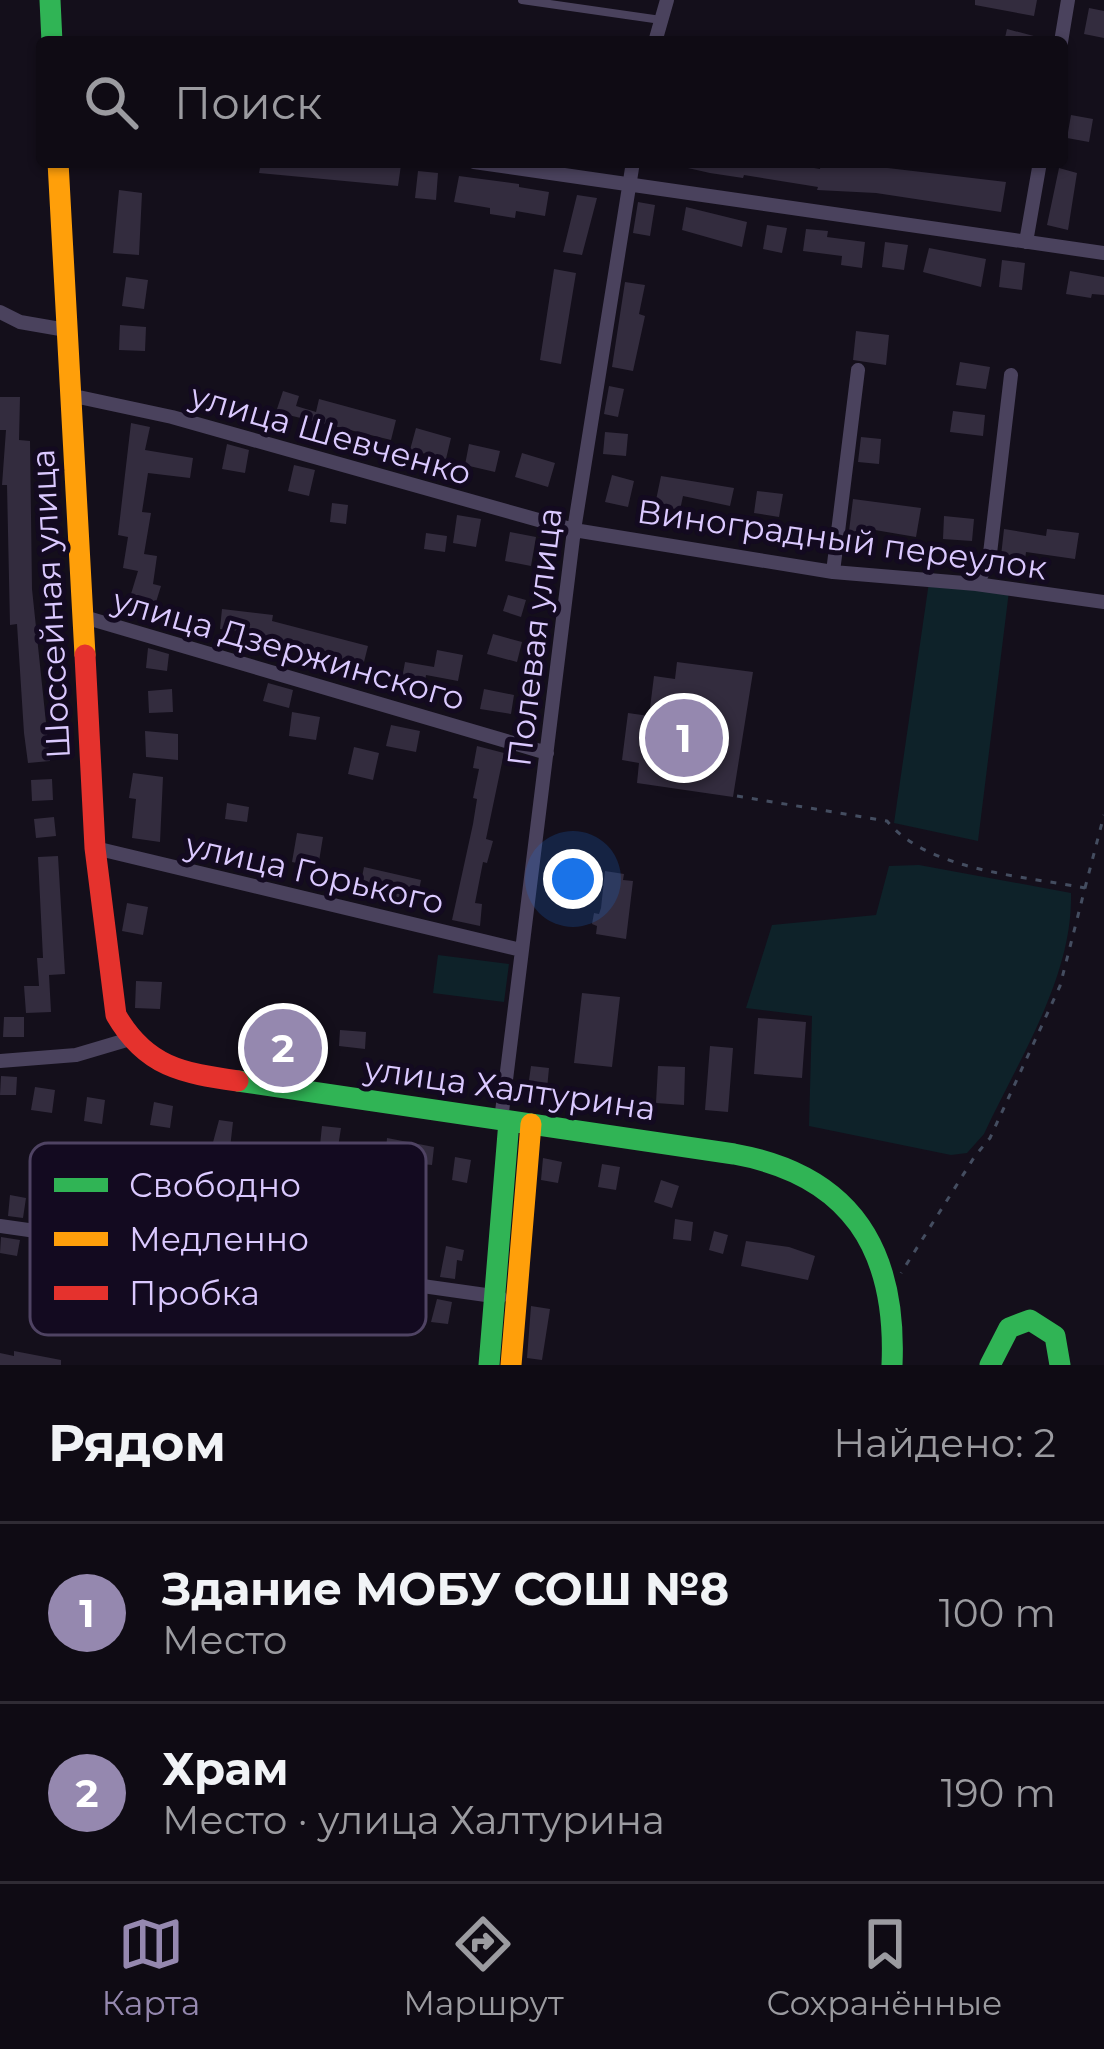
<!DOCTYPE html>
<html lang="ru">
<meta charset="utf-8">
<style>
:root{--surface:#0f0b14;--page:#1d1922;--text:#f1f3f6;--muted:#9b9ba0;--line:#2f2b34;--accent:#9588af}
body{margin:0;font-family:Montserrat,sans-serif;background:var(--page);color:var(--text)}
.you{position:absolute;left:573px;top:879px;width:42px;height:42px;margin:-30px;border:9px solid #fff;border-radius:50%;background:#1a73e8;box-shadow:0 0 0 18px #1a73e833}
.badge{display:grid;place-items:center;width:78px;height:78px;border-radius:50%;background:var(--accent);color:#fff;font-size:39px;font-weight:700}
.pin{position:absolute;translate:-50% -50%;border:6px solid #fff;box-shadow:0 3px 12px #0006}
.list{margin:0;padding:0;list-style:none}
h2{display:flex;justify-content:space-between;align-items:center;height:156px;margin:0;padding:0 48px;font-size:51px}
h2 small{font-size:39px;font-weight:400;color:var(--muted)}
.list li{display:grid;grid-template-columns:78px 1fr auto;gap:36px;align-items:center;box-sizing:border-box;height:180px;padding:0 48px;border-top:3px solid var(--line)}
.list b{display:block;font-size:45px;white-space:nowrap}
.list p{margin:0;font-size:39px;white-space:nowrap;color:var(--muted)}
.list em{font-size:39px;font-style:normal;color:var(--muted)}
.icon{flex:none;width:66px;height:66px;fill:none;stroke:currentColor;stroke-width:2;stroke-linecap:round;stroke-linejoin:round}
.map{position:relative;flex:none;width:1104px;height:1365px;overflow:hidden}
.search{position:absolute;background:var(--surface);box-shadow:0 3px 9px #0004;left:36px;right:36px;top:36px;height:132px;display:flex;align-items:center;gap:30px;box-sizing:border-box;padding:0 42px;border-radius:12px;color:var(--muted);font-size:45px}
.sheet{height:516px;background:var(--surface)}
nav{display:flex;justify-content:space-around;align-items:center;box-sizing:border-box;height:168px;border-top:3px solid var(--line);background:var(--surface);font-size:33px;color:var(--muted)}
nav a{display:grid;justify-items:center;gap:6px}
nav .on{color:var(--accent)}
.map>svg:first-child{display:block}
</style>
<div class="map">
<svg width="1104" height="1365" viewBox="0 0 1104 1365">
<rect width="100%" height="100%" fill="#140f1b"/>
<path fill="#0e2229" d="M929 582 1009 591 978 841 894 823Z
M919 865 1071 893C1073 978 1018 1060 984 1134L967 1153 951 1155 809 1126 812 1016 746 1008 772 925 876 915 889 866Z
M438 955 509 964 504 1002 433 993Z"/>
<path fill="#332c3e" d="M975 0H1037L1034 16 975 5Z
M1089 8 1104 11V38L1084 34Z
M1007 29 1045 39V42H1004Z
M1071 115 1093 119 1089 142 1067 138Z
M261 162H381L401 165 398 186 259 173Z
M679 162H779L820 169 821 162H837L1006 182 1001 212 876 193 817 190 818 187 744 175 743 178 710 173 679 166Z
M1059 168 1077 173 1068 230 1047 225Z
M418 171 438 173 436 200 415 198Z
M459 176 519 184V187L549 192 545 216 516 211 515 218 490 214V208L454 202Z
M119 190 142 193 139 255 113 253Z
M577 195 597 198 582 255 563 252Z
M638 202 655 205 650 236 633 233Z
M686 207 747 222 742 247 682 230Z
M767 225 787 228 782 253 763 249Z
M806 229 828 231 827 237 865 242 862 268 841 265 842 256 803 251Z
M885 242 908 245 904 270 882 267Z
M929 248 986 259 981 287 923 272Z
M1002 260 1025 263 1022 290 999 287Z
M554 269 576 273 561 364 540 360Z
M1070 271 1104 277V295L1092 294 1091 298 1066 294Z
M126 277 148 280 144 309 122 306Z
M625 282 645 285 639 314 645 316 633 371 612 367Z
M120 325 146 327 145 351 119 350Z
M856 331 889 335 886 365 853 360Z
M960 362 990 367 986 389 956 385Z
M609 386 624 389 618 417 604 414Z
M283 391 299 396 296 406 316 412 319 399 396 420 391 440 276 412Z
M0 397H20L19 440 30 441 32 589 50 761 28 763 24 733 17 624 10 625 7 485H2L6 430H0Z
M953 411 985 415 983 436 950 432Z
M131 423 150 427 145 450 193 458 190 478 148 473 142 512 151 513 144 554 157 556 153 584 161 586 152 615 127 607 138 571 123 568 128 537 118 535Z
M416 428 451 438 446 459 410 450Z
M605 432 628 434 626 456 603 454Z
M861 437 881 439 879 464 858 462Z
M227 444 249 450 245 473 222 469Z
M469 444 500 451 495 472 465 465Z
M522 453 555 463 548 487 515 477Z
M294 465 315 470 309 496 288 491Z
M612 475 634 481 628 507 605 502Z
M661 476 734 488 730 506 683 496 680 510 655 505Z
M757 491 783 494 779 517 754 513Z
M853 499 921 508 916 537 875 530V534L849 531Z
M332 503 348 505 346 524 330 522Z
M457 515 481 519 476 547 453 543Z
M944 516 974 519 972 541 943 539Z
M1004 529 1046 536 1047 529 1079 533 1075 559 1026 552 1025 560 1001 556Z
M510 532 536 537 531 566 505 561Z
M426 533 447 536 445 552 424 549Z
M508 595 526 600 521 617 503 611Z
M222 609 273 615 272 621 368 646 362 670 248 632 220 629Z
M493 634 522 642 517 662 487 654Z
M148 648 169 654 167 671 146 668Z
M437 650 463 655 458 681 426 675 424 688 401 684 405 662 434 667Z
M677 662 753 672 733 797 637 783 639 763 622 760 628 713 649 716 654 676 675 679Z
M268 683 293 690 289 708 263 701Z
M172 689 173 712 149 713 148 691Z
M484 689 514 695 511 714 480 709Z
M292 712 320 717 316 740 289 736Z
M391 725 420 731 416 752 386 746Z
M145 731 178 734V760L146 757Z
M477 746 504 753 486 839 493 841 487 863 483 862 475 903 482 904 480 926 452 920 473 824 477 799 473 798 479 769 473 768Z
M354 747 379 753 373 780 348 774Z
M133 773 163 777 160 842 132 838 136 799 129 798Z
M52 779 53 800 32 801 31 780Z
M227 803 249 807 247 822 225 819Z
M54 817 56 836 36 838 34 819Z
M297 833 323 837 318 867 292 862Z
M58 856 65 974 49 975 51 1012 26 1013 24 986H39L37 958H43L38 857Z
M364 867 421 880 416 905 394 901 395 895 360 887Z
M605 871 624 874 623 880 633 881 626 939 596 934 597 926 592 924 594 913 599 914 601 908Z
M127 903 148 907 143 935 122 931Z
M136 981 162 982 160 1009 135 1008Z
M582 993 620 997 612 1067 574 1063Z
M4 1017H24V1037H3Z
M758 1018 806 1022 802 1078 754 1074Z
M340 1030 366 1032 365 1049 339 1046Z
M710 1046 733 1048 728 1112 705 1110Z
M531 1066 549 1068 547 1089 528 1087Z
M658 1066 685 1067 684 1105 656 1103Z
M1 1076 17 1077 16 1095H0Z
M35 1087 55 1090 52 1113 31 1110Z
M87 1097 105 1100 102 1124 84 1121Z
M154 1102 173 1106 170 1128 150 1125Z
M219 1120 233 1122 230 1148 212 1146Z
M322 1126 341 1128 338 1147 320 1145Z
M387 1138 434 1147 432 1165 402 1162V1166L385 1165Z
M455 1157 471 1160 467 1183 452 1180Z
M543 1158 562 1162 558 1183 541 1180Z
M602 1164 620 1167 616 1190 598 1187Z
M661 1180 679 1186 672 1208 654 1202Z
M10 1195 26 1198 23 1218 8 1216Z
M675 1219 693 1222 691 1241 673 1239Z
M714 1231 728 1235 723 1254 709 1250Z
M1 1237 20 1240 17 1256 0 1253Z
M746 1241 789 1247 815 1256 808 1280 741 1266Z
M446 1246 464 1250 462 1261 457 1260 455 1279 440 1277Z
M437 1299 452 1302 448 1324 431 1322Z
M531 1306 550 1309 542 1360 527 1358Z
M14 1351 61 1360V1365H0V1353L14 1356Z"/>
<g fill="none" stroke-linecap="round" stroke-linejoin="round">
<path stroke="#444d60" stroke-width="3" stroke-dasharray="6 9" stroke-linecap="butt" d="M737 796 887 821C928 871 1024 876 1085 888L1060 986 990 1138 975 1156 901 1273
M1085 888 1104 815"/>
<path stroke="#4a425d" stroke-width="8" d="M522 0 661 20"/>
<path stroke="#4a425d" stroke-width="14" d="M655 42 667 0
M1061 42 1068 0
M474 162 1104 253
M1026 242 1040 162
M0 312 20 322 66 330
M74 396 172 417 574 530 833 572 976 584 1104 602
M833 572 858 370
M976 584 989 562 1011 375
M84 617 547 753
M95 848 521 950
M0 1061 76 1055 130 1039
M501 1120 574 530 633 162
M0 1226 500 1297"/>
<path stroke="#30b455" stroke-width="21" d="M50 0 52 42
M238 1081 734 1154C851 1175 897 1250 892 1365
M489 1365 509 1121
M990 1365 1009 1328 1030 1320 1055 1336 1060 1365"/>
<path stroke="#ff9f0a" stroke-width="21" d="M58 162 85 655
M511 1365 531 1124"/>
<path stroke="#e5322d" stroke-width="21" d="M85 655 95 848 116 1015C146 1067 182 1073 238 1081"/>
</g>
<g text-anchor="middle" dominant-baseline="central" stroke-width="10" stroke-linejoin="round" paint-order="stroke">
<g font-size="33" fill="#dbc9ff" stroke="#130a20">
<text transform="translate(331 434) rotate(16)">улица Шевченко</text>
<text transform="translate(842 539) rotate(8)">Виноградный переулок</text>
<text transform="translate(50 604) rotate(-93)">Шоссейная улица</text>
<text transform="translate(534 637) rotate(-83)">Полевая улица</text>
<text transform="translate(289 649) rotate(16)">улица Дзержинского</text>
<text transform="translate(315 873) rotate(13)">улица Горького</text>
<text transform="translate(510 1088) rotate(8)">улица Халтурина</text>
</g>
</g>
<rect x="30" y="1143" width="396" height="192" rx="18" fill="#130a20" stroke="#4f4363" stroke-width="3"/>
<rect x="54" y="1178" width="54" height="14" fill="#30b455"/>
<rect x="54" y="1232" width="54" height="14" fill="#ff9f0a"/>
<rect x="54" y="1286" width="54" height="14" fill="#e5322d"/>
<g font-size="33" fill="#dbc9ff">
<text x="129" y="1197">Свободно</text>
<text x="129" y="1251">Медленно</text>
<text x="129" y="1305">Пробка</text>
</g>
</svg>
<div class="you"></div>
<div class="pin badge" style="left:684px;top:738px">1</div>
<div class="pin badge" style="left:283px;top:1048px">2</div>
<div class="search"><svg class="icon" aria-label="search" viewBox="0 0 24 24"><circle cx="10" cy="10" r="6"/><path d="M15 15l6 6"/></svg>Поиск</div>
</div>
<section class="sheet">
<h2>Рядом<small>Найдено: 2</small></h2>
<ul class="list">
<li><span class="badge">1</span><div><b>Здание МОБУ СОШ №8</b><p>Место</p></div><em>100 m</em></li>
<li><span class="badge">2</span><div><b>Храм</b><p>Место · улица Халтурина</p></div><em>190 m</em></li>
</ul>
</section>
<nav>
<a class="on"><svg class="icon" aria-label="map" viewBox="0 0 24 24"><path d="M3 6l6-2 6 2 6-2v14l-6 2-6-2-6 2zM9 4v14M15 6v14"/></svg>Карта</a>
<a><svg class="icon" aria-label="directions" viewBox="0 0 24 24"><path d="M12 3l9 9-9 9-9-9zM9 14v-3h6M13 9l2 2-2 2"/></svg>Маршрут</a>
<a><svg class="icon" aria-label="saved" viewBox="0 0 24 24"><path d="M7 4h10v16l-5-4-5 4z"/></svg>Сохранённые</a>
</nav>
